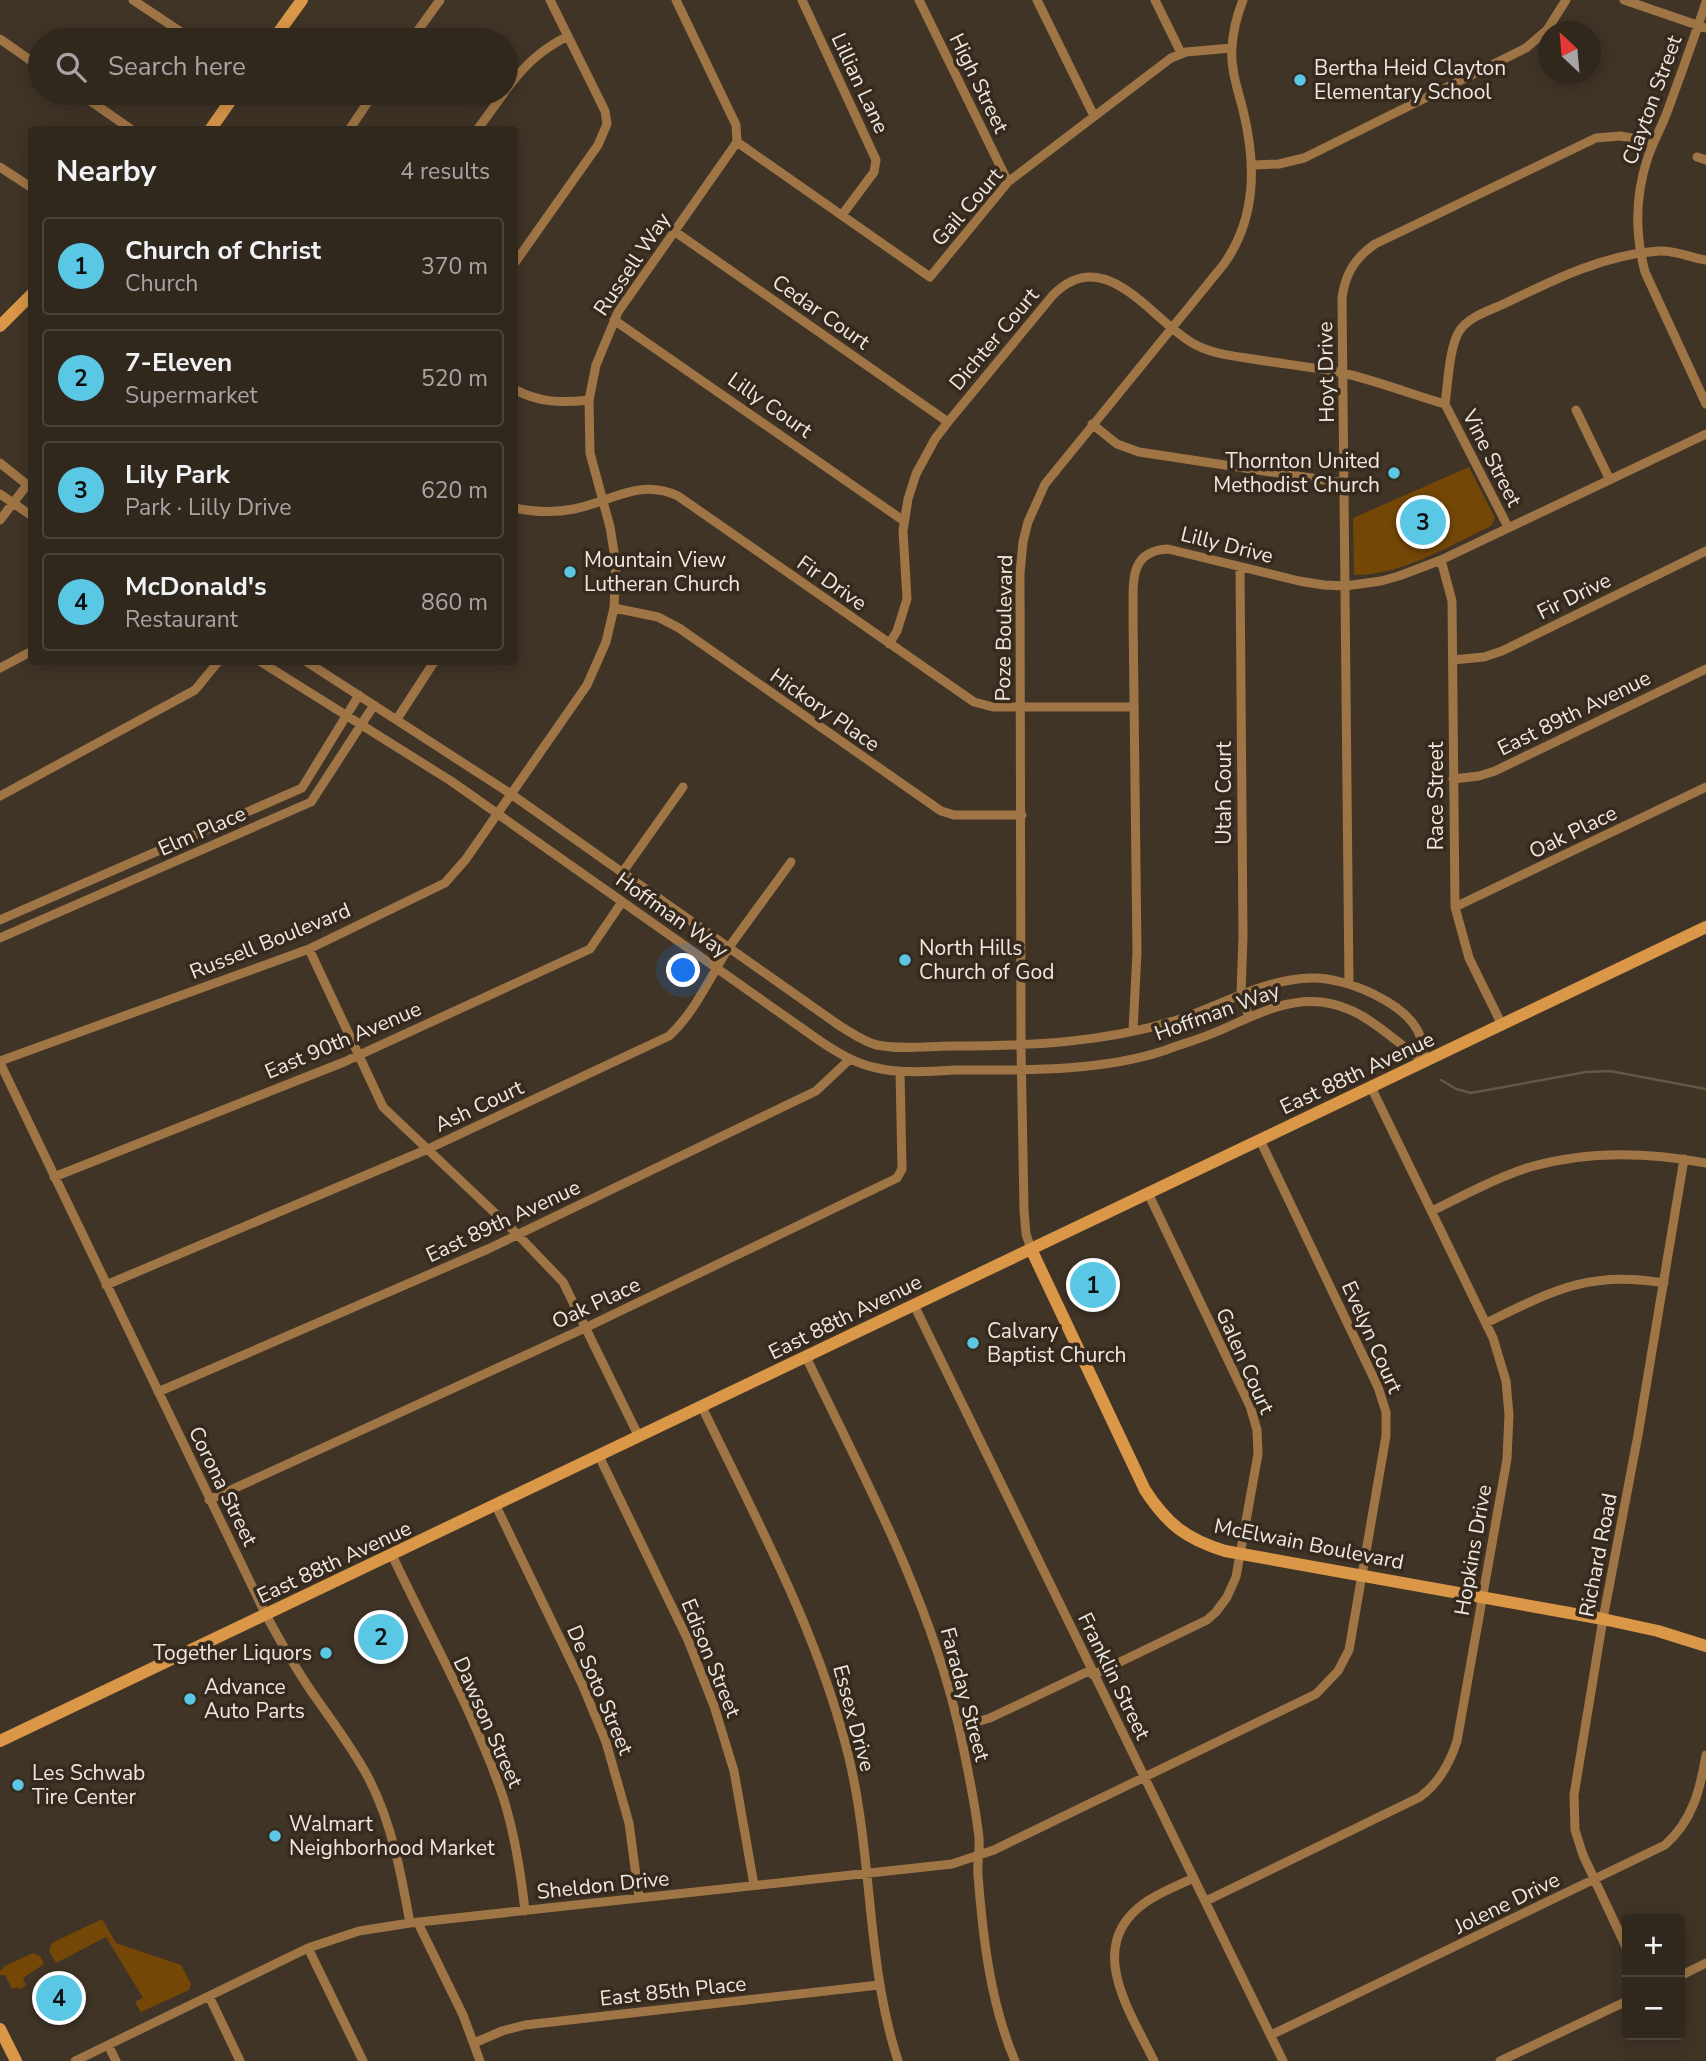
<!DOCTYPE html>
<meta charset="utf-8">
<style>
:root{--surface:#30271d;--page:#382f26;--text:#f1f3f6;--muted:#a8a5a4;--line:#4b443b;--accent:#5ac8e5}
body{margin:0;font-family:"Nunito Sans",sans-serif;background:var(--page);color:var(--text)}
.controls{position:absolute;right:21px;bottom:21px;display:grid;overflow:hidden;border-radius:7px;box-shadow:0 4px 18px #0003}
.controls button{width:63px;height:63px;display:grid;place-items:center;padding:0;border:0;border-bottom:2px solid var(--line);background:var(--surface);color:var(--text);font:35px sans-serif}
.compass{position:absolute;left:1538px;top:21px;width:63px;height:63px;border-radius:50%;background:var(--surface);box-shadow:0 4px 18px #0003;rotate:334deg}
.you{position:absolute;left:684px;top:971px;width:24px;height:24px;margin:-18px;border:5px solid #fff;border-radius:50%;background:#1a73e8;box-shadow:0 0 0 10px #1a73e833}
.badge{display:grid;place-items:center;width:46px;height:46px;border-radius:50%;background:var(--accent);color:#111;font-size:23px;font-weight:700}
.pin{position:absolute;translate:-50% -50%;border:4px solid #fff;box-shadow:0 2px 7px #0006}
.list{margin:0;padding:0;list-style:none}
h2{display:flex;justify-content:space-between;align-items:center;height:91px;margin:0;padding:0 28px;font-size:30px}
h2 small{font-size:23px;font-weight:400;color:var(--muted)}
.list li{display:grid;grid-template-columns:46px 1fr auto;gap:21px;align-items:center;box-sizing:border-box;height:98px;margin:0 14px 14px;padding:0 14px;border:2px solid var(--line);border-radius:7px}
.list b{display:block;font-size:26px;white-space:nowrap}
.list p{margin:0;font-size:23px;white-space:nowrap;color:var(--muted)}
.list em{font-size:23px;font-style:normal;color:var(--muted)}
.icon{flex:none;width:38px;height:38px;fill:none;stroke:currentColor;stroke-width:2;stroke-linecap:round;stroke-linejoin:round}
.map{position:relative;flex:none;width:1706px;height:2061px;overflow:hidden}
.search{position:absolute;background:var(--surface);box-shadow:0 4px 18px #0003;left:28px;top:28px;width:490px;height:77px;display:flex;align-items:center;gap:18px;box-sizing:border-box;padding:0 24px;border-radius:38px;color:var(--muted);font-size:26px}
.panel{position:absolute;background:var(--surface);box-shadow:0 4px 18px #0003;left:28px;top:126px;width:490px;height:539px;border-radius:7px}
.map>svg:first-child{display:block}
</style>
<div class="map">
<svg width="1706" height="2061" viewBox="0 0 1706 2061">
<rect width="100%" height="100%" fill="#403427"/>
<path fill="#744706" d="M1469 467 1495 518 1491 526C1449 546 1402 575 1354 575L1353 518Z
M102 1919 116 1943 181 1965 191 1984 189 1990 141 2012 135 2002 143 1998 106 1937 56 1963 49 1951 52 1943Z
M33 1953 40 1956 44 1964 23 1978 26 1985 21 1989 17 1987 12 1989 5 1975H0V1971L5 1966Z"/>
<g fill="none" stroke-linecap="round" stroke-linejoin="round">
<path stroke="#665644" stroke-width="2.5" d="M1441 1080 1456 1089 1471 1093 1586 1072 1610 1071 1706 1089"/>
<path stroke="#9f7546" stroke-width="9" d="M133 0 193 40
M802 0 876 160 874 172 842 215
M919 0 1008 182
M1037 0 1094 116
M1155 0 1181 53
M1624 0 1706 28
M1706 2C1694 39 1680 77 1666 115 1660 130 1652 144 1647 160 1635 197 1635 234 1645 272L1706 404
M0 39 40 67
M411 40 440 0
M506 90C524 66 540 50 568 36
M79 93 132 130
M349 130 374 93
M477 130 504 93
M737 142 930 277 1008 182 1171 58 1186 52 1232 48
M1697 157 1706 160
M1253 165 1279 164 1304 158 1526 48 1547 30 1566 0
M0 167 32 188
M674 231 948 422
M514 264 598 145 607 124 605 111 550 0
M614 320 904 521
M514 389C539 403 562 403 589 400
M1445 404C1448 384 1449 346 1460 330 1470 316 1491 310 1506 303 1555 279 1603 255 1659 251 1676 250 1690 258 1706 260
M1445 404 1508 527
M1576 410 1609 478
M1092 424 1117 444 1139 452 1344 483
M0 463 30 487
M0 494 32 516
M514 508C534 512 554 513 574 509 613 501 639 478 678 496L974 702 993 707H1133
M0 520 27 485
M1441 560 1452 601 1455 907 1469 958 1502 1025
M1240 567 1243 936 1241 993 1249 1017
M614 608 658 617 679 628 941 811 954 815H1022
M889 644 897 631 907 599 903 531 908 499 916 474 935 439 948 422 1053 295C1106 241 1153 323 1196 345 1213 354 1234 356 1253 359 1283 364 1313 367 1343 373 1377 381 1411 394 1445 404
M1453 660 1484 657 1502 651 1706 551
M261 662 451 781 820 1041C838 1053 856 1064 877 1068 902 1074 930 1071 956 1070 1023 1070 1101 1072 1166 1050 1182 1044 1200 1039 1216 1032 1250 1018 1283 998 1321 1002 1365 1007 1390 1039 1425 1062
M307 662 511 794 840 1026C852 1033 864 1042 877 1045 901 1050 928 1046 952 1046 1028 1046 1103 1043 1177 1020 1223 1005 1263 979 1312 978 1345 977 1408 1003 1420 1036 1423 1044 1423 1054 1425 1062
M0 668 32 651
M397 719 434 662
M1453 779 1479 776 1495 771 1706 669
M0 796 195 690 218 662
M622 873 683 787
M1455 907 1706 787
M0 920 302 788 359 695
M0 938 311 802 374 705
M309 949 383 1107 518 1235 563 1282 639 1437
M1349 983 1342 298C1345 274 1355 258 1375 244L1596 138 1620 136 1654 142
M1133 1031 1137 952 1133 615C1134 585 1127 551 1168 549L1299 581 1324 585 1345 586 1381 581 1399 576 1441 560 1706 434
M0 1061 309 949 445 883 466 859 587 685 606 642 614 608 616 564 610 527 590 453 589 400 596 365 618 312 737 142 736 125 676 0
M0 1063 266 1615C282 1644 297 1672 316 1698 334 1724 354 1750 369 1779 392 1824 401 1873 410 1923
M54 1177 344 1062 590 949 622 902
M1432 1211C1464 1195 1496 1178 1530 1167 1588 1150 1647 1152 1706 1163
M1031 1249 1026 1234 1024 1210 1021 1046 1020 573 1023 542 1028 522 1045 484 1224 264C1257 217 1256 163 1243 110 1238 90 1230 68 1232 47 1233 31 1237 15 1243 0
M106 1285 428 1149 669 1036C696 1011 710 976 730 946 750 918 771 890 791 862
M914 1305 1283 2061
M1486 1323C1552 1291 1589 1270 1664 1283
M806 1357C864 1477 929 1597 959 1728 967 1765 975 1801 979 1838 980 1850 977 1862 978 1875 983 1938 990 2002 1015 2061
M158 1392 488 1249 816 1091 850 1059
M702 1407C757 1521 819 1634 849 1758 873 1858 866 1963 898 2061
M599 1456 688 1640 714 1706 734 1771 754 1885
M209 1500 585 1328 897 1178 902 1169 900 1071
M496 1506 582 1684 606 1742 629 1823 639 1898
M392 1555C430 1636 476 1716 504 1800 515 1836 521 1874 525 1911
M1093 1675 1207 1620 1216 1612 1227 1597 1236 1577 1258 1454 1257 1430 1250 1406 1148 1193
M959 1727 990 1718 1091 1670
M1206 1901 1420 1797C1439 1783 1450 1763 1457 1741L1507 1459 1509 1415 1506 1381 1493 1338 1371 1087
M418 1923 463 2015 480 2061
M308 1948 363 2061
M1627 1949 1583 1855 1575 1830 1574 1795 1603 1619 1638 1435 1684 1159
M1680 1976 1706 1963
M209 1996 240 2061
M1271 2035 1665 1845C1693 1820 1700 1790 1706 1755
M474 2043 502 2031 525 2025 879 1985
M108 2045 116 2061
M75 2061 308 1948 359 1931 410 1923 952 1864 994 1850 1316 1694 1338 1671 1349 1650 1386 1436V1412L1378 1387 1260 1140
M1154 2061C1130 2011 1083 1945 1146 1902 1161 1892 1178 1885 1194 1878
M1500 2061 1627 2001"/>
<path stroke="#da9748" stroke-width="12" d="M273 40 302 0
M210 130 236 93
M0 326 32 294
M1031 1249 1145 1490C1167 1524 1186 1539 1225 1551L1603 1619 1658 1631 1706 1646
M0 1741 1706 927
M0 2029 16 2061"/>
</g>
<g fill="#5ac8e5" stroke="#352a1d" stroke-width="2.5">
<circle cx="1300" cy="80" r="7"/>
<circle cx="1394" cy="473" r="7"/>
<circle cx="570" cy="572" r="7"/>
<circle cx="905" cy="960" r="7"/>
<circle cx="973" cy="1343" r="7"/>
<circle cx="326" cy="1653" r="7"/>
<circle cx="190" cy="1699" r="7"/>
<circle cx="18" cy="1785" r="7"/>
<circle cx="275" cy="1836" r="7"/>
</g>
<g text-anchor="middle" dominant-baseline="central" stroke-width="7" stroke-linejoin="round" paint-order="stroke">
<g font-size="21" fill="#f0e8e0" stroke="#352a1d" text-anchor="start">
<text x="1314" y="68">Bertha Heid Clayton<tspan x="1314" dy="24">Elementary School</tspan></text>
<text x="1380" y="461" text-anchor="end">Thornton United<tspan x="1380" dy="24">Methodist Church</tspan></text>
<text x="584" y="560">Mountain View<tspan x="584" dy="24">Lutheran Church</tspan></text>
<text x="919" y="948">North Hills<tspan x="919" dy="24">Church of God</tspan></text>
<text x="987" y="1331">Calvary<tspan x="987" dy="24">Baptist Church</tspan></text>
<text x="312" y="1653" text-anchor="end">Together Liquors</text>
<text x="204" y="1687">Advance<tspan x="204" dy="24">Auto Parts</tspan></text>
<text x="32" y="1773">Les Schwab<tspan x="32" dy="24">Tire Center</tspan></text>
<text x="289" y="1824">Walmart<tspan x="289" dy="24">Neighborhood Market</tspan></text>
</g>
<g font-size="21" fill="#f0e8e0" stroke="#352a1d">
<text transform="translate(860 83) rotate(65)">Lillian Lane</text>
<text transform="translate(979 83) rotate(64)">High Street</text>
<text transform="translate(1652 100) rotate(-70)">Clayton Street</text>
<text transform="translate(967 207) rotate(-49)">Gail Court</text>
<text transform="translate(632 264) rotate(-56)">Russell Way</text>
<text transform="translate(821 312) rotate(35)">Cedar Court</text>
<text transform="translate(994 339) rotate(-50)">Dichter Court</text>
<text transform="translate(1326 372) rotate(-91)">Hoyt Drive</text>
<text transform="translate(770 405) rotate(35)">Lilly Court</text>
<text transform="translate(1492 458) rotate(63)">Vine Street</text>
<text transform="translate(1227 545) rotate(14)">Lilly Drive</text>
<text transform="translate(832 583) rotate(35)">Fir Drive</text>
<text transform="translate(1574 596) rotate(-26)">Fir Drive</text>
<text transform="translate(1004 628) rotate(-89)">Poze Boulevard</text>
<text transform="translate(825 710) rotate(35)">Hickory Place</text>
<text transform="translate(1574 713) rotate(-26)">East 89th Avenue</text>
<text transform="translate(1224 793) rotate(-90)">Utah Court</text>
<text transform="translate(1436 796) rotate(-90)">Race Street</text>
<text transform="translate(202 831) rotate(-24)">Elm Place</text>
<text transform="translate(1573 832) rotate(-26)">Oak Place</text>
<text transform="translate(672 915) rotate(35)">Hoffman Way</text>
<text transform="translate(270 941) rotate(-22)">Russell Boulevard</text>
<text transform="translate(1217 1012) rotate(-20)">Hoffman Way</text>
<text transform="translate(343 1040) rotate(-23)">East 90th Avenue</text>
<text transform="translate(1357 1073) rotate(-25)">East 88th Avenue</text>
<text transform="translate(479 1106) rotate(-25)">Ash Court</text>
<text transform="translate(503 1221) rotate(-25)">East 89th Avenue</text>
<text transform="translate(596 1303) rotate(-25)">Oak Place</text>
<text transform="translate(845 1317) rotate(-26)">East 88th Avenue</text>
<text transform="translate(1372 1337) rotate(66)">Evelyn Court</text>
<text transform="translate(1245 1361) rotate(66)">Galen Court</text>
<text transform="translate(223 1486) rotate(64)">Corona Street</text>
<text transform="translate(1309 1544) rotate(11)">McElwain Boulevard</text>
<text transform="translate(1473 1550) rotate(-80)">Hopkins Drive</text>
<text transform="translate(1598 1555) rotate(-79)">Richard Road</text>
<text transform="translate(334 1562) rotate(-25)">East 88th Avenue</text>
<text transform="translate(711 1658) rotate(68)">Edison Street</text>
<text transform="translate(1114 1676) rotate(64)">Franklin Street</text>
<text transform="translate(600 1690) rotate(67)">De Soto Street</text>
<text transform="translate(965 1694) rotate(75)">Faraday Street</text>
<text transform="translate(854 1718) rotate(75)">Essex Drive</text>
<text transform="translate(488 1722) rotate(66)">Dawson Street</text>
<text transform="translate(603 1885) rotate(-6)">Sheldon Drive</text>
<text transform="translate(1507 1903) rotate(-26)">Jolene Drive</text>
<text transform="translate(673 1991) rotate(-6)">East 85th Place</text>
</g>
</g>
</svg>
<div class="controls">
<button>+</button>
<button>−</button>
</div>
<svg class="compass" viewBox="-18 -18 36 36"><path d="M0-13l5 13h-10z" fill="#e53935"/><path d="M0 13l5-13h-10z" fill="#a8a5a4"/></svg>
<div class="you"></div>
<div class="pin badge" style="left:1093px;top:1285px">1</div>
<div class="pin badge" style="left:381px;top:1637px">2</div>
<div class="pin badge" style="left:1423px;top:522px">3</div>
<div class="pin badge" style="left:59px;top:1998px">4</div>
<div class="search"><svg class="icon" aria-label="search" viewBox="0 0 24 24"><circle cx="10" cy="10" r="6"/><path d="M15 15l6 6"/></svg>Search here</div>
<section class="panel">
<h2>Nearby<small>4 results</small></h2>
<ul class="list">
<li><span class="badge">1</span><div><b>Church of Christ</b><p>Church</p></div><em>370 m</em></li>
<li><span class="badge">2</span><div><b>7-Eleven</b><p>Supermarket</p></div><em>520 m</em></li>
<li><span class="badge">3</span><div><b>Lily Park</b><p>Park · Lilly Drive</p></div><em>620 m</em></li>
<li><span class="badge">4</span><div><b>McDonald's</b><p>Restaurant</p></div><em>860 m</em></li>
</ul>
</section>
</div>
